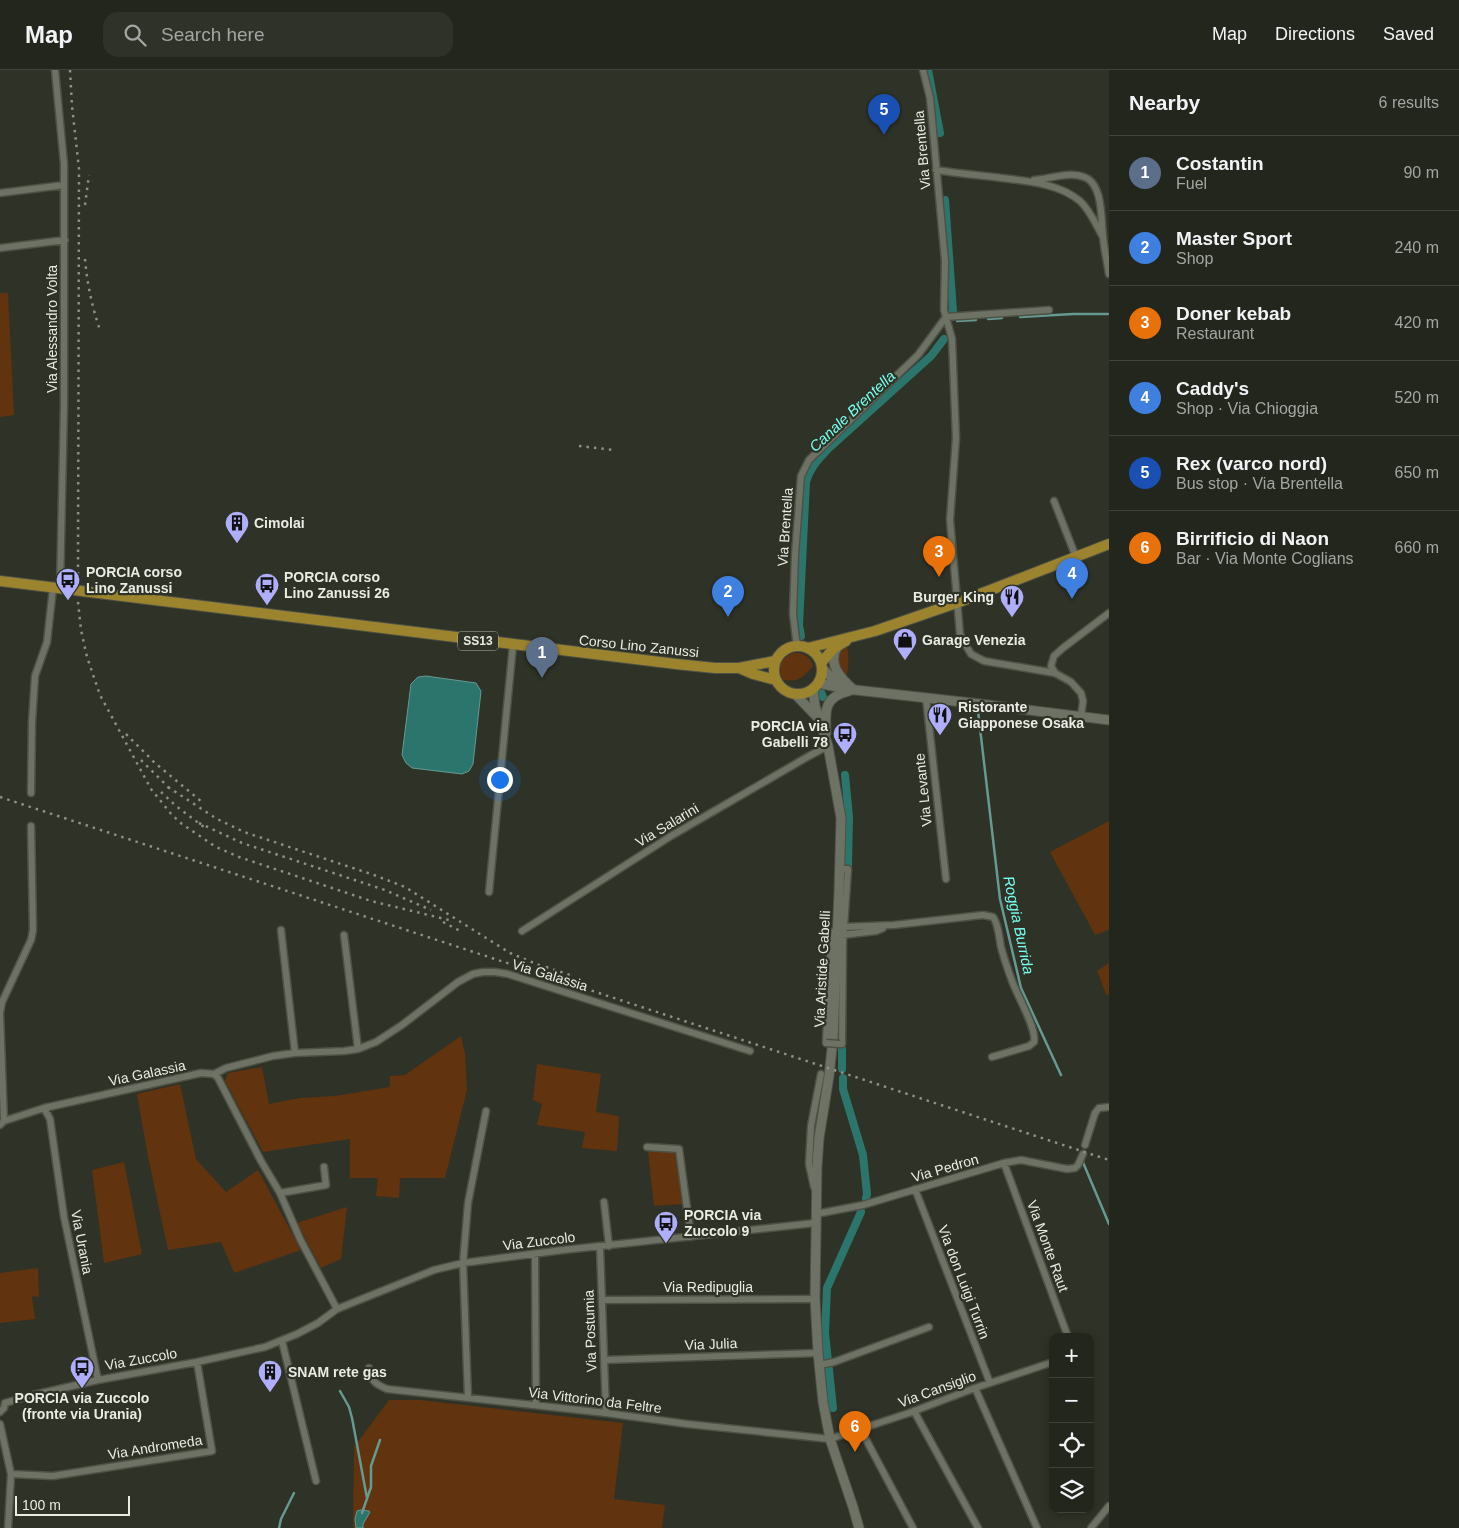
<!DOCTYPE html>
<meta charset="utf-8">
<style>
:root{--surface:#23261c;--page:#2f3229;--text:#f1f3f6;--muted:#a3a5a3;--line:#40433b;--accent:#aeaefa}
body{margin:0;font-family:Arial,sans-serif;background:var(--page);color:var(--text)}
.controls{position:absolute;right:15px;bottom:15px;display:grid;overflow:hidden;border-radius:10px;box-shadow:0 2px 8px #0003}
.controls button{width:45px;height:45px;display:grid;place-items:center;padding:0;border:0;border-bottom:1px solid var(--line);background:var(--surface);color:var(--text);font:25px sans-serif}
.scale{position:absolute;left:15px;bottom:12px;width:115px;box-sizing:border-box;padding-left:5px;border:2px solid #eaece4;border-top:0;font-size:14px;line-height:18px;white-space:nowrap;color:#eaece4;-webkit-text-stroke:4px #2f3226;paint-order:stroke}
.you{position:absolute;left:499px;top:709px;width:18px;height:18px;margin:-12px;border:4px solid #fff;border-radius:50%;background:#1a73e8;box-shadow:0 0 0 8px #1a73e833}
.badge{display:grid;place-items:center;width:32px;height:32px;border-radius:50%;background:var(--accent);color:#fff;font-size:16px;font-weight:700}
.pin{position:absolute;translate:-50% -41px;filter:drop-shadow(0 1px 2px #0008)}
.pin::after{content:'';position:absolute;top:26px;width:18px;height:15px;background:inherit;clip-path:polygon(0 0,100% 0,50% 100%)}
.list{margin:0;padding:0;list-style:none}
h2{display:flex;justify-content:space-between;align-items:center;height:65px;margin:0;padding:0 20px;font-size:21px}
h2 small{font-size:16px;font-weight:400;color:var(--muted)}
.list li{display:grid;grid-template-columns:32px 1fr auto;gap:15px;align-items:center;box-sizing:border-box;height:75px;padding:0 20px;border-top:1px solid var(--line)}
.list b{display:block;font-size:19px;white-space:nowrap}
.list p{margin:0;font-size:16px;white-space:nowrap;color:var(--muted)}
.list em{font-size:16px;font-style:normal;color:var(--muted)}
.icon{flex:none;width:28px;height:28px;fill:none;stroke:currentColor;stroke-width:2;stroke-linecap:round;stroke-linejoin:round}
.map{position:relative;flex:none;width:1109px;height:1458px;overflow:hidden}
header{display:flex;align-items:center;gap:30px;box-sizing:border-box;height:70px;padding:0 25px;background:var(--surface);border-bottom:1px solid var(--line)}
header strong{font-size:24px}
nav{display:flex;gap:28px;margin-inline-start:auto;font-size:18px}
.search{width:350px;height:45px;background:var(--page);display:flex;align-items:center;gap:12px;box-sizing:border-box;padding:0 18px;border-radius:15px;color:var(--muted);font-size:19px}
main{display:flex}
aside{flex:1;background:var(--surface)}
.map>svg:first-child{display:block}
</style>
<header>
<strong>Map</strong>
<div class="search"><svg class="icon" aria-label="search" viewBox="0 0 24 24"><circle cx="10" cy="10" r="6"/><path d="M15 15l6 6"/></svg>Search here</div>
<nav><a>Map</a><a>Directions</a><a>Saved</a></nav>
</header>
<main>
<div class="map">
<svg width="1109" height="1458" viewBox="0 0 1109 1458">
<rect width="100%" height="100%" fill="#2f3226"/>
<path fill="#61330f" d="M0 223H8L14 345 0 347Z
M847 575C849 585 849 598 846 608 836 594 834 588 847 575Z
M794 583C803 582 810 587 813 596 803 608 799 612 783 610 777 597 780 588 794 583Z
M1109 751V860L1095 865 1050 782Z
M1109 893V926L1106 924 1097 901Z
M461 966 465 984 467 1020 445 1108H400L399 1128 376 1126 378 1108H350V1069L263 1082 225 1011 228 1003 262 997 269 1034 300 1028 335 1026 390 1017V1006L405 1005Z
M537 994 601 1004 596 1042 619 1046 617 1081 582 1078 585 1062 537 1055 542 1034 533 1030Z
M180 1014 196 1089 226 1122 258 1100 301 1180 234 1203 221 1172 168 1180 148 1087 137 1024Z
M648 1081 677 1082 684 1134 654 1136Z
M124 1092 142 1184 104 1193 92 1100Z
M347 1137 341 1189 321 1198 297 1153Z
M38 1198 39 1227 32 1226 35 1249 0 1253V1203Z
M389 1330H420L623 1353 614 1429 665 1435 662 1458H353L354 1377Z"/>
<path fill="#2c756d" stroke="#659991" d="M426 606 476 613 481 621 473 694 469 701 462 704 412 698 406 693 402 685 411 614 418 607Z
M360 1440 369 1441 370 1442 363 1454V1458H356L355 1449 357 1441Z"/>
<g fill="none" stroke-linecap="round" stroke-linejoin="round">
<path stroke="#659991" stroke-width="2.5" d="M1020 247 1073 244H1108
M988 249 1002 248
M957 251 976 250
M978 641 1000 829 1021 918 1061 1005
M1082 1090 1109 1154
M340 1321 349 1337 352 1348 367 1428
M362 1443 371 1417V1396L380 1370
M279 1458 281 1449 294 1423"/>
<path stroke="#2c756d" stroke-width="8" d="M928 0 940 63
M945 130 953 241
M801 566 799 555 806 412C810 397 819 389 829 378L931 286 944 269
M821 622 823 627
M845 705 849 747 848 796
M842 979V999
M843 1008V1019L863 1085 867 1124 866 1128
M833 1338 825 1263 827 1218 861 1142"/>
<defs>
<path id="street" d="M55 0 64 94V334L60 519
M923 0 930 28 945 191 944 240 952 269 956 368 950 450 960 564 965 574 971 584 984 591 1055 603 1071 612 1081 623 1083 631 1081 647
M936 100C956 103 975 105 994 107 1023 111 1057 112 1080 131 1090 140 1096 155 1103 167
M1034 110C1049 109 1069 101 1084 107 1103 113 1101 149 1103 166 1104 179 1107 191 1109 204
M0 123 64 115
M0 178 65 170
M1054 431 1076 487
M798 576 796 569 793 544 795 485 801 406 809 390 918 285 946 247 1049 240
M1055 603 1051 596 1054 586 1063 578 1109 543
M926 628 946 809
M31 723 32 652 35 606 47 572 53 518
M840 799H848L843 871 842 974H840
M489 822 513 575
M844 857 894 855 983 845 993 847C999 855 999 868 1001 877 1004 889 1008 900 1012 911 1017 925 1037 959 1034 972L1029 976 992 987
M281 860 295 983
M522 861 671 766 809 686 828 676
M344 865 358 979
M842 865 876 861 883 858
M826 973 831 865 838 857
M214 1004 218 1008 261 1091 280 1123 300 1169 337 1239
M44 1038 50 1049 64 1147 98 1310
M4 1051 44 1038 201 1003 214 1004 226 998 273 986 295 983 344 981 358 979 376 972 402 955 458 912 473 904 483 902H495L508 904 750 981
M0 1055 4 1051 0 943 2 932 31 870 33 860 31 756
M1085 1075 1095 1043 1099 1038 1109 1037
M647 1077 679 1079 691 1167
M1004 1093 1068 1267
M814 1117 809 1094 811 1056 821 1004
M915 1119 990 1313
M280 1123 326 1115 324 1097
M604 1132 609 1176
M816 1144 863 1135 1004 1093 1021 1090 1067 1099 1075 1098 1078 1095 1083 1084
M600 1177 606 1343
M535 1185 536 1335
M602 1230 815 1229
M282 1271 316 1411
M604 1290 818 1283
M819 1295 834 1292 929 1257
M369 1298C371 1311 375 1314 387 1319L606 1343 687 1354 830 1369 909 1343 975 1318 1053 1292
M975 1318 1037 1458
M468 1327 463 1193 468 1133 486 1041
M5 1333 29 1326 98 1310 197 1292 265 1277 297 1264 318 1253 337 1239 434 1200 463 1193 563 1180 815 1153
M914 1341 978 1458
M0 1342 4 1338 5 1333
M0 1354 11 1404 8 1458
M861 1360 913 1458
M11 1404 53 1406 212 1381 197 1292
M1091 1458 1109 1436"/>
<path id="secondary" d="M838 576C826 593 841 609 854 620
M822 598 835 611 845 616
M818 613 847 619 972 633 1109 650
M813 618 815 636 828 676 841 748 839 821 833 969 829 1006 819 1068 817 1097 815 1229 818 1283 823 1332 830 1369 853 1437 859 1458
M795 624 817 647
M826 663C825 640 824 627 849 621"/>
<path id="primary" d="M0 511 676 594 715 598H739L775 591
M774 600a24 24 0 1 1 48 0a24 24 0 1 1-48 0Z
M808 578 875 561 962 531 1109 474
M821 593 834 578 846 571
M739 598 753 604 776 610"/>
</defs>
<use href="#street" stroke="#4e5146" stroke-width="9"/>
<use href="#secondary" stroke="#4e5146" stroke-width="11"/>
<use href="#primary" stroke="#4e5146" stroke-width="12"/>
<use href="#street" stroke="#6e7264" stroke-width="6"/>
<use href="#secondary" stroke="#6e7264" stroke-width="9"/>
<use href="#primary" stroke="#9c842f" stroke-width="10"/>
<path stroke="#8d9086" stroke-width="2.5" stroke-dasharray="2.5 5" stroke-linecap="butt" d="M70 0 72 36 79 99 78 505
M85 135 89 105
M85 189C87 213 92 237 100 260
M579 376 614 380
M78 532 81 560 87 587 100 625 151 719 172 745 182 754 216 777 239 787 371 831 453 851
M126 664 155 693 202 732
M141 690 173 722
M168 717 217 749 244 762 374 805 405 817 510 883 551 900
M161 722 176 736 204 757
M0 727 1109 1090
M199 753 242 773 385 820 431 840
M443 852 462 862
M546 897 573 906"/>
<defs>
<path id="street-bridge" d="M826 973 840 974"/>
</defs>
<use href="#street-bridge" stroke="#4e5146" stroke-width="9" stroke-linecap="butt"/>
<use href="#street-bridge" stroke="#6e7264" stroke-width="6"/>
</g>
<defs>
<symbol id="building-pin" viewBox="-11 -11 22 30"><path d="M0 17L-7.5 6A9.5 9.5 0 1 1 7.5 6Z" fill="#aeaefa" stroke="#2f3226"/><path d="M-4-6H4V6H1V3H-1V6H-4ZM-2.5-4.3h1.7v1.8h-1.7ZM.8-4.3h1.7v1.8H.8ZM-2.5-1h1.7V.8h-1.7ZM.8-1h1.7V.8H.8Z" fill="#111"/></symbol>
<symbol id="bus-pin" viewBox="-11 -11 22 30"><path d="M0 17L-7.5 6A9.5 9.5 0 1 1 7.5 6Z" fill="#aeaefa" stroke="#2f3226"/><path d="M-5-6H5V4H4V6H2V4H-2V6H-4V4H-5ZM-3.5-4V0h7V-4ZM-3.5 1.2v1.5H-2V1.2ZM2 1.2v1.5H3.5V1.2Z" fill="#111"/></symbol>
<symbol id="restaurant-pin" viewBox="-11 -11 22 30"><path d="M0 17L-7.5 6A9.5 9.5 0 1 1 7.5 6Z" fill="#aeaefa" stroke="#2f3226"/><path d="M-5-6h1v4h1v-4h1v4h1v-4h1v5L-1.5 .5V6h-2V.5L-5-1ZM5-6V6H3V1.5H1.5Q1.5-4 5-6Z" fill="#111"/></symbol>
<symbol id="shop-pin" viewBox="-11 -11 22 30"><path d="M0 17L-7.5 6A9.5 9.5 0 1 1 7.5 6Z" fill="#aeaefa" stroke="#2f3226"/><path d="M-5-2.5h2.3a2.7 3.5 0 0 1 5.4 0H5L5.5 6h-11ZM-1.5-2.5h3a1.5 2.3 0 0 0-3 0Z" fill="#111"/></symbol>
</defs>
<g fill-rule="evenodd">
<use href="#building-pin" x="223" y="439" width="28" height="38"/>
<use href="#bus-pin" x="54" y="496" width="28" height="38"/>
<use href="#bus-pin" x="253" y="501" width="28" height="38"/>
<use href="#restaurant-pin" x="998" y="513" width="28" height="38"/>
<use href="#shop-pin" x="891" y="556" width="28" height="38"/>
<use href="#restaurant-pin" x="926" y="631" width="28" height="38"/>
<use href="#bus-pin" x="831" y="650" width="28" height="38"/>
<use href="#bus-pin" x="652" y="1139" width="28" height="38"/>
<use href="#bus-pin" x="68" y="1284" width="28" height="38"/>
<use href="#building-pin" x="256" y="1288" width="28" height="38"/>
</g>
<g text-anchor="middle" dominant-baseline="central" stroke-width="4.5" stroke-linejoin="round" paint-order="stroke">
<rect fill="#2f3226" stroke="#b2b4ab" stroke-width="1" x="458" y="561.5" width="40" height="19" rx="4"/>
<g font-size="12" font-weight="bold" fill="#eaece4">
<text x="478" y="571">SS13</text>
</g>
<g font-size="14" fill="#eaece4" stroke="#2f3226">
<text transform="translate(922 80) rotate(-95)">Via Brentella</text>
<text transform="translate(52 259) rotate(-90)">Via Alessandro Volta</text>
<text transform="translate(785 457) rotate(-86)">Via Brentella</text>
<text transform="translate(639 576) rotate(6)">Corso Lino Zanussi</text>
<text transform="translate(923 720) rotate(-96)">Via Levante</text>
<text transform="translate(667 755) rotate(-31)">Via Salarini</text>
<text transform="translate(822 899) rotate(-87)">Via Aristide Gabelli</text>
<text transform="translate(550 905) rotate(17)">Via Galassia</text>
<text transform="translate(147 1003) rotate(-12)">Via Galassia</text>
<text transform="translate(945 1098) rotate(-16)">Via Pedron</text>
<text transform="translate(539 1171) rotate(-7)">Via Zuccolo</text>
<text transform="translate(82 1172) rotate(79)">Via Urania</text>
<text transform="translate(1048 1176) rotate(70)">Via Monte Raut</text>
<text transform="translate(964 1212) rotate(69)">Via don Luigi Turrin</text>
<text x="708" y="1217">Via Redipuglia</text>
<text transform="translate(590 1261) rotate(-92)">Via Postumia</text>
<text transform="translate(711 1274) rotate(-2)">Via Julia</text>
<text transform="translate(141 1289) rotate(-10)">Via Zuccolo</text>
<text transform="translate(937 1319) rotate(-20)">Via Cansiglio</text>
<text transform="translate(595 1330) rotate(7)">Via Vittorino da Feltre</text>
<text transform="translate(155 1377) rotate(-9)">Via Andromeda</text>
</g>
<g font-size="14" font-weight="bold" fill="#eaece4" stroke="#2f3226" text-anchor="start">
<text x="254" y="453">Cimolai</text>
<text x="86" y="502">PORCIA corso<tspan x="86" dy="16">Lino Zanussi</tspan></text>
<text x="284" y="507">PORCIA corso<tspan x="284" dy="16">Lino Zanussi 26</tspan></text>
<text x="994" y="527" text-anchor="end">Burger King</text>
<text x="922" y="570">Garage Venezia</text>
<text x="958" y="637">Ristorante<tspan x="958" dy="16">Giapponese Osaka</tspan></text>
<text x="828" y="656" text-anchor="end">PORCIA via<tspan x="828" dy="16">Gabelli 78</tspan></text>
<text x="684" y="1145">PORCIA via<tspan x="684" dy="16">Zuccolo 9</tspan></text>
<text x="288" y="1302">SNAM rete gas</text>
<text x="82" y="1328" text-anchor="middle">PORCIA via Zuccolo<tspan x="82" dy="16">(fronte via Urania)</tspan></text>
</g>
<g font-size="15" font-style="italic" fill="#77fff0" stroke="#2f3226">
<text transform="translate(852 341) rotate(-43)">Canale Brentella</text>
<text transform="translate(1019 855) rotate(78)">Roggia Burrida</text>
</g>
</g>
</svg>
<div class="controls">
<button>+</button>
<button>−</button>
<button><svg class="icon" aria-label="locate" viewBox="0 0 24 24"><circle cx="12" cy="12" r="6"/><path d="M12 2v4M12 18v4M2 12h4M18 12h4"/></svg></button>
<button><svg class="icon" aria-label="layers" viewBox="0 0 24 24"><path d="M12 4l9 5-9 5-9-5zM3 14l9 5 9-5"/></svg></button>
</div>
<div class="scale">100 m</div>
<div class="you"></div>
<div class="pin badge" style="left:542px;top:608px;background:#5c6f8a">1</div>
<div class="pin badge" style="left:728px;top:547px;background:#3f7fe0">2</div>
<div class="pin badge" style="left:939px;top:507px;background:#e8710a">3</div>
<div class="pin badge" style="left:1072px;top:529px;background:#3f7fe0">4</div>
<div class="pin badge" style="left:884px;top:65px;background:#1a4fb4">5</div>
<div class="pin badge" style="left:855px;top:1382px;background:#e8710a">6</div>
</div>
<aside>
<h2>Nearby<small>6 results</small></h2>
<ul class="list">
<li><span class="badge" style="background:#5c6f8a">1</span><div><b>Costantin</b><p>Fuel</p></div><em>90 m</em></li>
<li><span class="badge" style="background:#3f7fe0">2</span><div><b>Master Sport</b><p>Shop</p></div><em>240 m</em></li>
<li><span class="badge" style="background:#e8710a">3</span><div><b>Doner kebab</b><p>Restaurant</p></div><em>420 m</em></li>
<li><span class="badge" style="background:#3f7fe0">4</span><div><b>Caddy's</b><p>Shop · Via Chioggia</p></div><em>520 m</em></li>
<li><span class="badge" style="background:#1a4fb4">5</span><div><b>Rex (varco nord)</b><p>Bus stop · Via Brentella</p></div><em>650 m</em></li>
<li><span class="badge" style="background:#e8710a">6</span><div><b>Birrificio di Naon</b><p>Bar · Via Monte Coglians</p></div><em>660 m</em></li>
</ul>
</aside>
</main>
